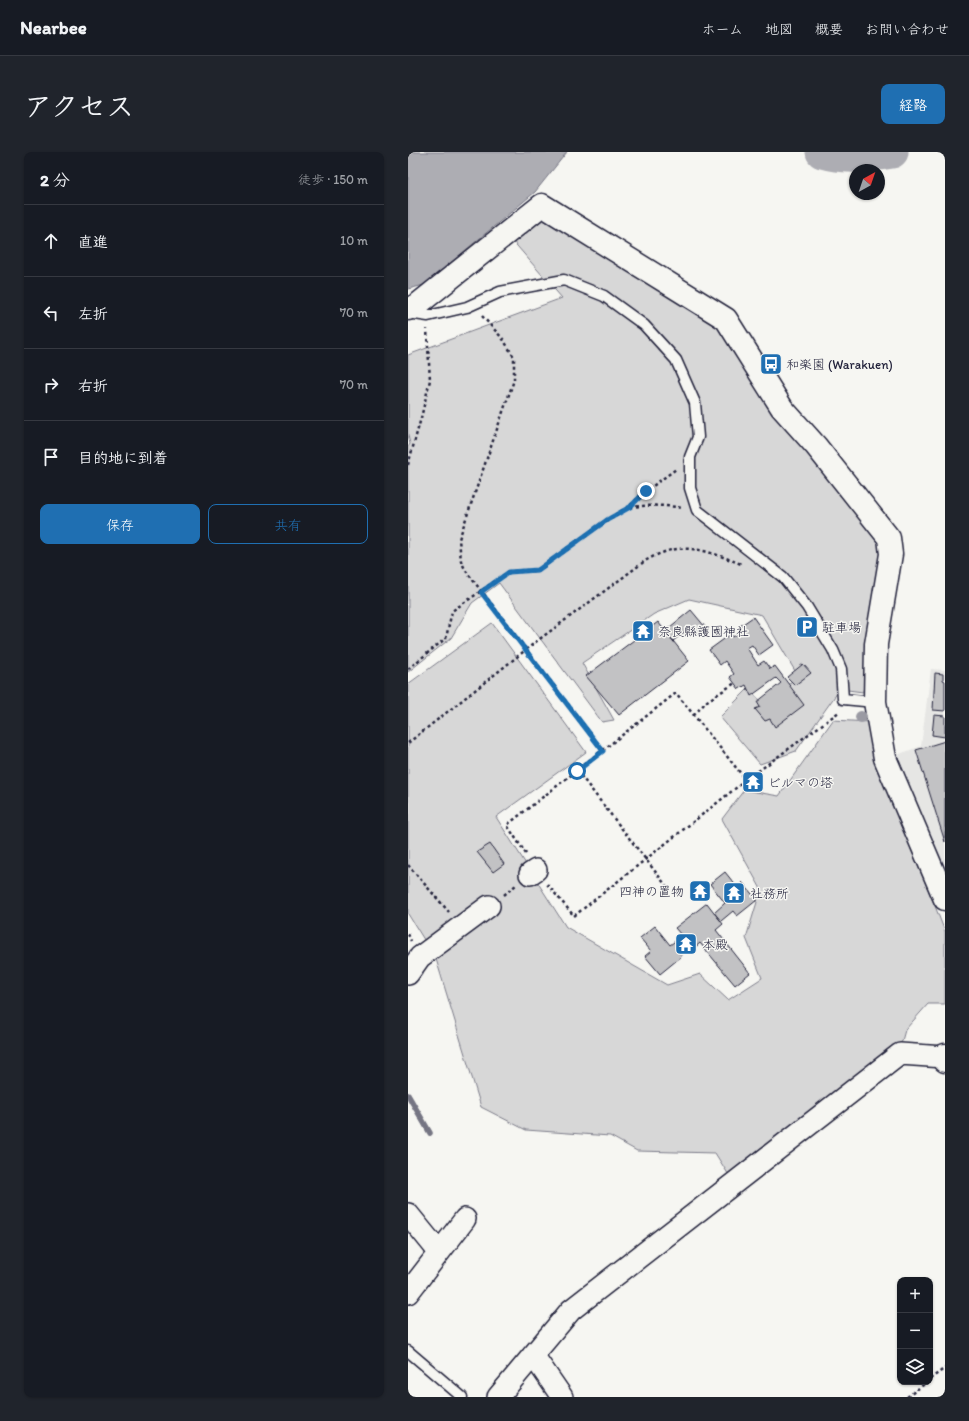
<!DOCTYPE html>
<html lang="ja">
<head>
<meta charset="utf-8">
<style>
	:root { --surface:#171b24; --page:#20242c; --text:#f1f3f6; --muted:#9ea1a6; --line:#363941; --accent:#1f6fb2 }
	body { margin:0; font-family:Itim,"Klee One",sans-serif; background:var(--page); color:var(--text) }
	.controls { position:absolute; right:12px; bottom:12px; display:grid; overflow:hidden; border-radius:8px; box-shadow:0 1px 3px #0004 }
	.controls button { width:36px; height:36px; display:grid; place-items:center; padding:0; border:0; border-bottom:1px solid var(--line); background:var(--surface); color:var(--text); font:20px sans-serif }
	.compass { position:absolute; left:441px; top:12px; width:36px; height:36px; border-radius:50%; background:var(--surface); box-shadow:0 1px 3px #0004; rotate:40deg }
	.stop { position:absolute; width:12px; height:12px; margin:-9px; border:3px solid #1f6fb2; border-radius:50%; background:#fff }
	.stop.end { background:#1f6fb2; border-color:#fff; box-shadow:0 1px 4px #0008 }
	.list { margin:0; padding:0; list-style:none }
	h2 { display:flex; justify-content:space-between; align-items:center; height:52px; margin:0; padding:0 16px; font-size:17px }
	h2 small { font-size:13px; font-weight:400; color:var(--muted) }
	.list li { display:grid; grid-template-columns:26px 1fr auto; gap:12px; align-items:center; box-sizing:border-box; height:72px; padding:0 16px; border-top:1px solid var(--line) }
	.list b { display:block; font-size:15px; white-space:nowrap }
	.list em { font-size:13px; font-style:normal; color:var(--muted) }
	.actions { display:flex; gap:8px; padding:12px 16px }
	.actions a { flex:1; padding:9px 0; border:1px solid var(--accent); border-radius:8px; text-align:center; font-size:14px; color:var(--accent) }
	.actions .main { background:var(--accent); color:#fff }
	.icon { flex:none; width:22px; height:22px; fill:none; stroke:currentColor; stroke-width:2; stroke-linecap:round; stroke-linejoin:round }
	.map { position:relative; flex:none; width:537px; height:1245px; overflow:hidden; border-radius:8px }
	header { display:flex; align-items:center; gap:24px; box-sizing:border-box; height:56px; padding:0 20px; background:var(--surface); border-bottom:1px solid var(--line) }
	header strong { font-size:19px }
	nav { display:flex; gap:22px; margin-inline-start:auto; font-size:14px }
	.intro { display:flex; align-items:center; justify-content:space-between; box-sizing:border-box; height:96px; padding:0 24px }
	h1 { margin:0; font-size:28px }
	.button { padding:10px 18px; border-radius:8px; background:var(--accent); color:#fff; font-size:14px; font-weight:700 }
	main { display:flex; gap:24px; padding:0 24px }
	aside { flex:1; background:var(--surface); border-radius:8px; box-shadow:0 1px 3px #0004 }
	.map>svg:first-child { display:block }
	.built { fill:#e6e6e4 }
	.green { fill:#d7d7d7; stroke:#7c7c89 }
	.water { fill:#adadb3; stroke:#757583 }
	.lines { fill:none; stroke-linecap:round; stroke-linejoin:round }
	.stream { stroke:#757583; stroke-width:5.5 }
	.river { stroke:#adadb3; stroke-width:33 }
	.building { fill:#c2c2c4; stroke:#22223b }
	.lane-casing { stroke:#22223b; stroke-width:13 }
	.street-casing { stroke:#22223b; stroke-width:24 }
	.secondary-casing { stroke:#22223b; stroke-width:25 }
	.path { stroke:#22223b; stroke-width:2.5; stroke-dasharray:3 3; stroke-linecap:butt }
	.lane { stroke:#f6f6f2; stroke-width:10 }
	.street { stroke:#f6f6f2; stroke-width:21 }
	.secondary { stroke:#f6f6f2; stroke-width:22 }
	.tree { fill:#9a9aa3 }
	.route { stroke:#1f6fb2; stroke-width:5 }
	.labels { text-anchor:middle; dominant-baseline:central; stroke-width:3; stroke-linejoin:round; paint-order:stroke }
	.poi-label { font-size:13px; fill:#22223b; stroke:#f6f6f2; text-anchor:start }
</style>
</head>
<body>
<header>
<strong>Nearbee</strong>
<nav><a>ホーム</a><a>地図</a><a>概要</a><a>お問い合わせ</a></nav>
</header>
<div class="intro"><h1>アクセス</h1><a class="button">経路</a></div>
<main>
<aside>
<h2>2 分<small>徒歩 · 150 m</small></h2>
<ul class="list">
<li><svg class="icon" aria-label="ahead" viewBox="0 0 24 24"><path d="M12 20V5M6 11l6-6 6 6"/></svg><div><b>直進</b></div><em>10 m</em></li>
<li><svg class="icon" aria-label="left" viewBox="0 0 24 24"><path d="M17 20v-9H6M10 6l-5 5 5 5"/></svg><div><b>左折</b></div><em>70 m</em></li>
<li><svg class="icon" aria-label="right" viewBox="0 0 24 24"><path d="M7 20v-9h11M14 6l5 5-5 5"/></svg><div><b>右折</b></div><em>70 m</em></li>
<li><svg class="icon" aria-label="arrive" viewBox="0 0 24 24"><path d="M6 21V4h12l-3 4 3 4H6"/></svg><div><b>目的地に到着</b></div></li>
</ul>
<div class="actions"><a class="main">保存</a><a>共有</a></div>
</aside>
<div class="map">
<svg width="537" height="1245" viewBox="0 0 537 1245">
	<rect width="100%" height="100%" fill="#f6f6f2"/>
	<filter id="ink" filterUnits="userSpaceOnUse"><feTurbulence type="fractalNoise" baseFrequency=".025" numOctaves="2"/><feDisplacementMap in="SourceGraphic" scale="8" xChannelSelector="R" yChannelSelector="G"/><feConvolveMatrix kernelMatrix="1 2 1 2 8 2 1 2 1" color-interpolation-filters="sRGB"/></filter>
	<g filter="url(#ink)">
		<path class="built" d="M 523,517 L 537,518 L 537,720 L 489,603 L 513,594 Z"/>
		<path class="green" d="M 138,66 L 310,172 L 476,394 L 455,540 L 432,537 L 388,599 L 352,612 L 312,565 L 340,537 L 356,552 L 390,524 L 354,463 L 281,447 L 246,462 L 174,511 L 206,568 L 194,570 L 91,431 L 64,451 L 43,486 L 0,520 L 0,295 L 2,292 L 0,283 L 0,203 L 154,146 L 103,87 Z
			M 84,471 L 178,600 L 88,665 L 158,775 L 259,833 L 292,822 L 320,848 L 354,826 L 338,786 L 353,737 L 314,667 L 336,638 L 371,644 L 425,568 L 462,570 L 473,625 L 527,754 L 537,780 L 537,852 L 520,852 L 497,878 L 492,896 L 322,1025 L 307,1001 L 229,999 L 202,984 L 118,978 L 73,955 L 28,807 L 0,762 L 0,532 Z"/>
		<path class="water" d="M 0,0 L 159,0 L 127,40 L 16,133 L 0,137 Z"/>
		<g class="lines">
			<path class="stream" d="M 0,943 L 22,981"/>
			<path class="river" d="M 414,0 C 437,7 460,4 484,0"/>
		</g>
		<path class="building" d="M 283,458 L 298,476 L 290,483 L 284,474 L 265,489 L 257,479 Z
			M 345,465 L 365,493 L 351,503 L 344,493 L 339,496 L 350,513 L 356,509 L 362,517 L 367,514 L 396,553 L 367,575 L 362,567 L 357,569 L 347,557 L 352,555 L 349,550 L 373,531 L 368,526 L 343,544 L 338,533 L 331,537 L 322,525 L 326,522 L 317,509 L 312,513 L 301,498 L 323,482 L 325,485 L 335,477 L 332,474 Z
			M 250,470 L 281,509 L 211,563 L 178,524 Z
			M 395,512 L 403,521 L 387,533 L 379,525 Z
			M 527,521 L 535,522 L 535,528 L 537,529 L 537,559 L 525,558 Z
			M 526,563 L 537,564 L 537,585 L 524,583 Z
			M 537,589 L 537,690 L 508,598 Z
			M 82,692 L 96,712 L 85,720 L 69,700 Z
			M 317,720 L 329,735 L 334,730 L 349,748 L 329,764 L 325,759 L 313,769 L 306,761 L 317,751 L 302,732 Z
			M 299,751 L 315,772 L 308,778 L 342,821 L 327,833 L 292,791 L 284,798 L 280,793 L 271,800 L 274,804 L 252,822 L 237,804 L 243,799 L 232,786 L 247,774 L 262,793 L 274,784 L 267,776 Z"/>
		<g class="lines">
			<g class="lane-casing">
				<path id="lane" d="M 0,161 L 20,164 L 59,155 L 92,140 L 156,128 L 196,144 L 236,173 L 268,208 L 287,251 L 290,285 L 282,305 L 282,336 L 289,358 L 375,425 L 399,455 L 425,498 L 433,517 L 435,547 L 467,550
					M 0,1199 L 54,1245"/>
			</g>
			<g class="street-casing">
				<path id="street" d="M 122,722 L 128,718
					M 0,822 L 12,805 L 81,754
					M 0,1062 L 31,1100
					M 0,1141 L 57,1067
					M 125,1203 L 154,1245
					M 90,1245 L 163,1158 L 492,902 L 536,905"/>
			</g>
			<g class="secondary-casing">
				<path id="secondary" d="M 0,157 L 9,153 L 134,53 L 318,167 L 374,256 L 408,294 L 481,386 L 483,402 L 468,492 L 467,550 L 477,606 L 537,747
					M 537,903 L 537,909"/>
			</g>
			<path class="path" d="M 74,164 L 95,187 L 106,205 L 106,228 L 51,387 L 53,409 L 58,419 L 195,599
				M 0,313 L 13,266 L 22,228 L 19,177
				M 222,355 C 240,353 257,353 275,356
				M 0,517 L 38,486 L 44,459 L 101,420 L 130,418 L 199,368 L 221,355 L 238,339 L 268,317
				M 286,563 L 299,549 L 327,531
				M 0,591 L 129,489 L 237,409 C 242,406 248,403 254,401 C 280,390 308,402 333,412
				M 169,619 L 260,736
				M 118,702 L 99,673 L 268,541 L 338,628
				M 0,713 L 41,760
				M 139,732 L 166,764 L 338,628 L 431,560
				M 96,743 L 108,733
				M 0,782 L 3,789
				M 522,1227 L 537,1216
				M 499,1245 L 519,1230"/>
			<use href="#lane" class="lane"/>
			<use href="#street" class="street"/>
			<use href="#secondary" class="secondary"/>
		</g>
		<circle class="tree" cx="453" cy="565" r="6"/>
	</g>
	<g class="lines" filter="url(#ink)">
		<path class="route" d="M 169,619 L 195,599 L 73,440 L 101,420 L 130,418 L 199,368 L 222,355 L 238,339"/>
	</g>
	<defs>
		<g id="bus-square" transform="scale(1.15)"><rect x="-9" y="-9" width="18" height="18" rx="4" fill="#1f6fb2" stroke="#f6f6f2"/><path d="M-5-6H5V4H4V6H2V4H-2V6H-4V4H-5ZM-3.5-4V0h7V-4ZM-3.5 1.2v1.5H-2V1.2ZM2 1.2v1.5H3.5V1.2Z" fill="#fff"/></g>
		<g id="parking-square" transform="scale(1.15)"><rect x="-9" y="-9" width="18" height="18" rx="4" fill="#1f6fb2" stroke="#f6f6f2"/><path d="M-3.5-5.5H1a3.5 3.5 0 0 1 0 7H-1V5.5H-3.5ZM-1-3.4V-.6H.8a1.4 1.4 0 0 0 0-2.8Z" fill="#fff"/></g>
		<g id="temple-square" transform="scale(1.15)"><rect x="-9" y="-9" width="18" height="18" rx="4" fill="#1f6fb2" stroke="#f6f6f2"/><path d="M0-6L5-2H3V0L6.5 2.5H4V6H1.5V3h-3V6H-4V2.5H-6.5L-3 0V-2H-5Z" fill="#fff"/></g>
	</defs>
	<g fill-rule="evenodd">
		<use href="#bus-square" x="363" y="212"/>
		<use href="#parking-square" x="399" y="475"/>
		<use href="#temple-square" x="235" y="479"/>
		<use href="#temple-square" x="345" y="630"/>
		<use href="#temple-square" x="292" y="739"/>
		<use href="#temple-square" x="326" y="741"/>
		<use href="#temple-square" x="278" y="792"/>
	</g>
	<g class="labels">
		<g class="poi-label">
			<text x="378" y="212">和楽園 (Warakuen)</text>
			<text x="414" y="475">駐車場</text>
			<text x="250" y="479">奈良縣護國神社</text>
			<text x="360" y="630">ビルマの塔</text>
			<text x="276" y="739" text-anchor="end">四神の置物</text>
			<text x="342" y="741">社務所</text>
			<text x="294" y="792">本殿</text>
		</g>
	</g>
</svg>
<div class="controls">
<button>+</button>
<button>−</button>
<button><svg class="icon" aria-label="layers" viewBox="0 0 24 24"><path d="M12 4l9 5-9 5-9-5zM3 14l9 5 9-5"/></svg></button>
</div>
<svg class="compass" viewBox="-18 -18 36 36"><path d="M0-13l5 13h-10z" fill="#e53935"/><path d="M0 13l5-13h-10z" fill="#9ea1a6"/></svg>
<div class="stop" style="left:169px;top:619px"></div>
<div class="stop end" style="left:238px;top:339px"></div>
</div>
</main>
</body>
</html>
